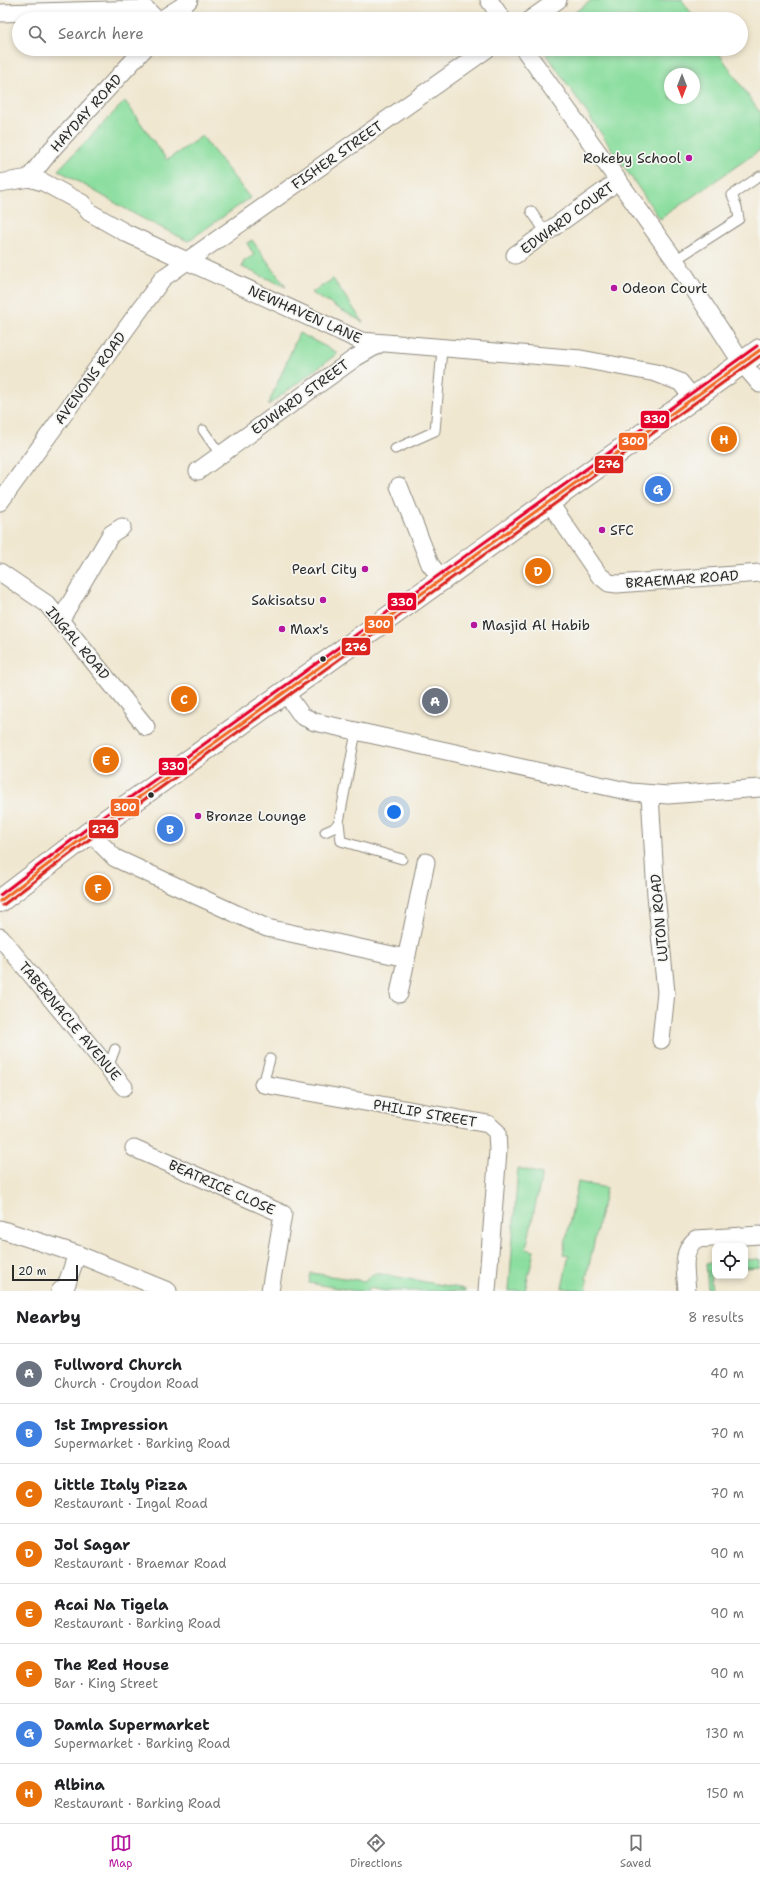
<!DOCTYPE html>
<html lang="en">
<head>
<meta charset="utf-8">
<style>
	:root { --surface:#fff; --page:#f6f6f6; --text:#202124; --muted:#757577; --line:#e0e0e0; --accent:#b5179e }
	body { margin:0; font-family:"Shantell Sans",sans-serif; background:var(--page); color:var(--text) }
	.controls { position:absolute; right:12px; bottom:12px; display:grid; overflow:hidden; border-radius:8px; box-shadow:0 2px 6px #0003 }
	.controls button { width:36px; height:36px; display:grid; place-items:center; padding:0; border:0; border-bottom:1px solid var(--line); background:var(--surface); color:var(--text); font:20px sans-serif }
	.compass { position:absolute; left:664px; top:68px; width:36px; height:36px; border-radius:50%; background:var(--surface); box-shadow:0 2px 6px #0003; rotate:180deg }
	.scale { position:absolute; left:12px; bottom:10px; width:66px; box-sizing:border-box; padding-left:4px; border:2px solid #2b2b2b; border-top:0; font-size:11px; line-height:14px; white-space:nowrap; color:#2b2b2b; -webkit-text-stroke:3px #f6f6f2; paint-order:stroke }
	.you { position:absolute; left:394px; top:812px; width:14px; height:14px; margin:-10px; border:3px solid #fff; border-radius:50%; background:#1a73e8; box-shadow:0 0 0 6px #1a73e833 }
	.badge { display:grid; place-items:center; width:26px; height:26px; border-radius:50%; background:var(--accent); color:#fff; font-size:13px; font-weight:700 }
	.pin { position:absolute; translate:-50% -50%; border:2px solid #fff; box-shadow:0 1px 4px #0006 }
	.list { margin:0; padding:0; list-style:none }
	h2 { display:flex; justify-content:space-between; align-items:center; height:52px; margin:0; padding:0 16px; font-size:17px }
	h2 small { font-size:13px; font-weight:400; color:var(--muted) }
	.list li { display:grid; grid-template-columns:26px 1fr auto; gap:12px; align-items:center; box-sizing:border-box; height:60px; padding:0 16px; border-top:1px solid var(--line) }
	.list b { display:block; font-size:15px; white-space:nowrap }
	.list p { margin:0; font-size:13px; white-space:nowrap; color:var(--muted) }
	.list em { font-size:13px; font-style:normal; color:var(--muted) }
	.icon { flex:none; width:22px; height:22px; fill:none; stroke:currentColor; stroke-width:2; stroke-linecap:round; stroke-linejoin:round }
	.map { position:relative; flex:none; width:760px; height:1291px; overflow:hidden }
	.search { position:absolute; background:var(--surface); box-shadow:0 2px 6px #0003; left:12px; right:12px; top:12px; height:44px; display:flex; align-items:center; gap:10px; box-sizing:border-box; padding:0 14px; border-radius:22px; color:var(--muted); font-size:15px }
	.sheet { height:532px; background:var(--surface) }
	nav { display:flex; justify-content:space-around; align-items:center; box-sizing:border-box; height:56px; border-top:1px solid var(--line); background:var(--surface); font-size:11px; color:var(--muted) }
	nav a { display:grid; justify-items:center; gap:2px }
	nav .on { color:var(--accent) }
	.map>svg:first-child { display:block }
	.green { fill:#8bde9f; stroke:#5b8465; fill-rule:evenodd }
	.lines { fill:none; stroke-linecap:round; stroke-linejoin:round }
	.lane-casing { stroke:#8e897e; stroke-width:11 }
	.street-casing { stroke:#8e897e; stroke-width:19 }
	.primary-casing { stroke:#8e897e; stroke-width:24 }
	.lane { stroke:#fff; stroke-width:9 }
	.street { stroke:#fff; stroke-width:17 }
	.primary { stroke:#fff; stroke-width:22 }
	.bus-1-casing { stroke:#f6f6f2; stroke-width:6 }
	.bus-2-casing { stroke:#f6f6f2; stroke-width:6 }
	.bus-3-casing { stroke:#f6f6f2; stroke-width:6 }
	.bus-1 { stroke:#f26522; stroke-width:3 }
	.bus-2 { stroke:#dc241f; stroke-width:3 }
	.bus-3 { stroke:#e4002b; stroke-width:3 }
	.poi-dot { fill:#b5179e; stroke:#f6f6f2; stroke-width:1.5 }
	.bus-dot { fill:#2b2b2b; stroke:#f6f6f2; stroke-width:1.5 }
	.labels { text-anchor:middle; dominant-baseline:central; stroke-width:3.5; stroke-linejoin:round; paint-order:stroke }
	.street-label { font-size:14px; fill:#2b2b2b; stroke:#f6f6f2 }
	.poi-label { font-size:14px; fill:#2b2b2b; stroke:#f6f6f2; text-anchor:start }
	.line-badge { stroke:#f6f6f2; stroke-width:1.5 }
	.badge-label { font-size:11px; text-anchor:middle; font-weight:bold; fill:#fff }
</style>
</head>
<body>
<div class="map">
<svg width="760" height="1291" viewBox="0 0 760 1291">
	<rect width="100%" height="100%" fill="#f6f6f2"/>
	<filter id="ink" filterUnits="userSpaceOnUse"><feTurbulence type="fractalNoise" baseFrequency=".025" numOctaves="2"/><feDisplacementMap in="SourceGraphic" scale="8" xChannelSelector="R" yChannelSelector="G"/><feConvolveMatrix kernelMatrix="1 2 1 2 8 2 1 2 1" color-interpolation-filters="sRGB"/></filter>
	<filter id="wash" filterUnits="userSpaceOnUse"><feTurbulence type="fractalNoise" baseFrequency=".012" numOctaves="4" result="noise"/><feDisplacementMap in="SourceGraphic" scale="16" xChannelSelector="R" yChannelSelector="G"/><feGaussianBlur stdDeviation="0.9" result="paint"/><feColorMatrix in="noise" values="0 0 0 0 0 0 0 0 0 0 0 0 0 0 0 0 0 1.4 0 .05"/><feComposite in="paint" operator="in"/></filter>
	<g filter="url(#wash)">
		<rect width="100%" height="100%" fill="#f0e7d0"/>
		<path class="green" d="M 592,0 L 682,0 L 695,19 L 565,19 Z
			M 543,49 L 716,49 L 760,113 L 760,150 L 660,219 ZM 670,74 L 694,74 L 694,98 L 670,98 Z
			M 125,101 L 167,160 L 202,136 L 250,198 L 188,241 L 138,216 L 58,170 Z
			M 252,240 L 286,287 L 242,267 L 244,261 L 254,255 L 247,243 Z
			M 333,279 L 363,322 L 311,293 Z
			M 299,333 L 338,353 L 268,405 Z
			M 518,1168 L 542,1174 L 526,1249 L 534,1251 L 525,1291 L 509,1291 Z
			M 578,1182 L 606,1188 L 586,1279 L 588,1280 L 586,1291 L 562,1288 L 569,1255 L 563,1254 Z
			M 760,1259 L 760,1267 L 745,1268 L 745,1260 Z
			M 715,1262 L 715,1271 L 710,1271 L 712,1291 L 708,1291 L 706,1263 Z
			M 311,1273 L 364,1281 L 375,1273 L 465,1289 L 465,1291 L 386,1291 L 369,1288 L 368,1291 L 355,1291 L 309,1283 Z"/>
	</g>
	<g filter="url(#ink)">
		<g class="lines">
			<g class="lane-casing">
				<path id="lane" d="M 531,211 L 546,233
					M 675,260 L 739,219 L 737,207 L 732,195 L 760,176
					M 203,430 L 220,454
					M 395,449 L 435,431 L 442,349
					M 339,822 L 341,841 L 402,859
					M 325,832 L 334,828 L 339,822 L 356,732
					M 108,1068 L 115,1049
					M 263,1084 L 270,1059"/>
			</g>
			<g class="street-casing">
				<path id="street" d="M 489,0 L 502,19
					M 0,13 L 146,9 L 156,19
					M 162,19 L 184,5 L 189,0
					M 531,19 L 558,0
					M 524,49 L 675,260 L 742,363 L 760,384
					M 29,178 L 52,149 L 144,49
					M 0,183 L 29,178 L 43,182 L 82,203 L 89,212 L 126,233 L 361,341 L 581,359 L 656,373 L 680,382 L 693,398
					M 515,255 L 618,181
					M 198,471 L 355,358 L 381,343
					M 399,486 L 430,564 L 442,580
					M 0,502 L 163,278 L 487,49
					M 549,502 L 599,575 L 609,583 L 617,584 L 760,573
					M 0,572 L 47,604 L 146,727
					M 61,619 L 111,534 L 122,527
					M 285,692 L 302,716 L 315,722 L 631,792 L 668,795 L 760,788
					M 650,795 L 656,895 L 666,992 L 661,1040
					M 92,831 L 102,845 L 115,858 L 267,928 L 406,958
					M 0,937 L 124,1087
					M 399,994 L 426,862
					M 263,1084 L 488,1124 L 497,1132 L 498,1151 L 487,1291
					M 134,1148 L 283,1214 L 270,1291
					M 0,1229 L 77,1254 L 168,1291
					M 60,1291 L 66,1286 L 77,1254
					M 687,1291 C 686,1273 680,1252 696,1239 L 760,1235"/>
			</g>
			<g class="primary-casing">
				<path id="primary" d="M 0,901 L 92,831 L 760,350"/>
			</g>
			<use href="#lane" class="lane"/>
			<use href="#street" class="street"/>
			<use href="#primary" class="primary"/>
			<g class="bus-1-casing">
				<path id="bus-1" d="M 0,901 L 92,831 L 760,350"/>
			</g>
			<g class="bus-2-casing">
				<path id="bus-2" d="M 3,905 L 95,835 L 760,356"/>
			</g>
			<g class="bus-3-casing">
				<path id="bus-3" d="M 0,895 L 89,827 L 757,346"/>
			</g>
			<use href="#bus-1" class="bus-1"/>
			<use href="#bus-2" class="bus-2"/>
			<use href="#bus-3" class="bus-3"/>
		</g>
	</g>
	<g class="poi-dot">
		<circle cx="689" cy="158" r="4"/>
		<circle cx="614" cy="288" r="4"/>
		<circle cx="602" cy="530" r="4"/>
		<circle cx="365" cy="569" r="4"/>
		<circle cx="323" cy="600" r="4"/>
		<circle cx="474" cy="625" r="4"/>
		<circle cx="282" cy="629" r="4"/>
		<circle cx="198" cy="816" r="4"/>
	</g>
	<g class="bus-dot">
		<circle cx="323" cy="659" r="3.5"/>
		<circle cx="151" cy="795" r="3.5"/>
	</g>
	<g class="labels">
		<g class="street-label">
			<text transform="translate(86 113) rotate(-48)">HAYDAY ROAD</text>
			<text transform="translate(337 155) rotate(-35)">FISHER STREET</text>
			<text transform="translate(567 218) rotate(-36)">EDWARD COURT</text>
			<text transform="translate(305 314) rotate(24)">NEWHAVEN LANE</text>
			<text transform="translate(90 378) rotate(-54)">AVENONS ROAD</text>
			<text transform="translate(300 397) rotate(-36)">EDWARD STREET</text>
			<text transform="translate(682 579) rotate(-4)">BRAEMAR ROAD</text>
			<text transform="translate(78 643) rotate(50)">INGAL ROAD</text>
			<text transform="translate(659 918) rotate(-95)">LUTON ROAD</text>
			<text transform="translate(70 1021) rotate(50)">TABERNACLE AVENUE</text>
			<text transform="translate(425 1113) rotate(10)">PHILIP STREET</text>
			<text transform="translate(222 1187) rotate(24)">BEATRICE CLOSE</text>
		</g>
		<g class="poi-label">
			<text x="681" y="158" text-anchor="end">Rokeby School</text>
			<text x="622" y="288">Odeon Court</text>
			<text x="610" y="530">SFC</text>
			<text x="357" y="569" text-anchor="end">Pearl City</text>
			<text x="315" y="600" text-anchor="end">Sakisatsu</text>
			<text x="482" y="625">Masjid Al Habib</text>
			<text x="290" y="629">Max's</text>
			<text x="206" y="816">Bronze Lounge</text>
		</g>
	</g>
	<g class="line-badge">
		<rect x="640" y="410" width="30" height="19" rx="4" fill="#e4002b"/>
		<rect x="618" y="432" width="30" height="19" rx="4" fill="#f26522"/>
		<rect x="594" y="455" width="30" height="19" rx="4" fill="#dc241f"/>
		<rect x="387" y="592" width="30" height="19" rx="4" fill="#e4002b"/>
		<rect x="364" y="615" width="30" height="19" rx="4" fill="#f26522"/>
		<rect x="341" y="637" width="30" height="19" rx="4" fill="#dc241f"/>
		<rect x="158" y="757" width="30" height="19" rx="4" fill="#e4002b"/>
		<rect x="110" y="798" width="30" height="19" rx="4" fill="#f26522"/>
		<rect x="88" y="819" width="31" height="20" rx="4" fill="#dc241f"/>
	</g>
	<g class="badge-label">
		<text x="655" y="423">330</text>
		<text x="633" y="445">300</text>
		<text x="609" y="468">276</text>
		<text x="402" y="606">330</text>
		<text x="379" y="628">300</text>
		<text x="356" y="651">276</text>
		<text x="173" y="770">330</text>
		<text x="125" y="811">300</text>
		<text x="103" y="833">276</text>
	</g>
</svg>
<div class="controls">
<button><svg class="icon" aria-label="locate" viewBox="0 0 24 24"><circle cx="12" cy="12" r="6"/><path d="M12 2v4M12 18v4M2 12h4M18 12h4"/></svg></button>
</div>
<svg class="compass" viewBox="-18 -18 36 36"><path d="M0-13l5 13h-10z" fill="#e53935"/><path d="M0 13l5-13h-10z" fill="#757577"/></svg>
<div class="scale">20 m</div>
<div class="you"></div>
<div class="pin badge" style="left:435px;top:701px;background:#6b7280">A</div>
<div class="pin badge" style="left:170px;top:829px;background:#3f7fe0">B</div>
<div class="pin badge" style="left:184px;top:699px;background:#e8710a">C</div>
<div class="pin badge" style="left:538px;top:571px;background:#e8710a">D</div>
<div class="pin badge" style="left:106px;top:760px;background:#e8710a">E</div>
<div class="pin badge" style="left:98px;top:888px;background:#e8710a">F</div>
<div class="pin badge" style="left:658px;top:489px;background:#3f7fe0">G</div>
<div class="pin badge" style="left:724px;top:439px;background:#e8710a">H</div>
<div class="search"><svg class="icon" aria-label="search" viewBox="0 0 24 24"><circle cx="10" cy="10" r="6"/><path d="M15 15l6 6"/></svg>Search here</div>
</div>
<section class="sheet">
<h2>Nearby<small>8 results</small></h2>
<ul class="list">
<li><span class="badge" style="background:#6b7280">A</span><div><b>Fullword Church</b><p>Church · Croydon Road</p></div><em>40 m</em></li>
<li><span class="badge" style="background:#3f7fe0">B</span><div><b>1st Impression</b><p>Supermarket · Barking Road</p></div><em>70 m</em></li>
<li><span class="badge" style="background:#e8710a">C</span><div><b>Little Italy Pizza</b><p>Restaurant · Ingal Road</p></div><em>70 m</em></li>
<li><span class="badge" style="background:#e8710a">D</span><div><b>Jol Sagar</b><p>Restaurant · Braemar Road</p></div><em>90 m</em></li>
<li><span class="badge" style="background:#e8710a">E</span><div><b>Acai Na Tigela</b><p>Restaurant · Barking Road</p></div><em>90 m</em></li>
<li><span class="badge" style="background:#e8710a">F</span><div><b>The Red House</b><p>Bar · King Street</p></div><em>90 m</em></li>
<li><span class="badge" style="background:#3f7fe0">G</span><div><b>Damla Supermarket</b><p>Supermarket · Barking Road</p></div><em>130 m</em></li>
<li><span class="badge" style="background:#e8710a">H</span><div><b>Albina</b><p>Restaurant · Barking Road</p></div><em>150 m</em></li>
</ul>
</section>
<nav>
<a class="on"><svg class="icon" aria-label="map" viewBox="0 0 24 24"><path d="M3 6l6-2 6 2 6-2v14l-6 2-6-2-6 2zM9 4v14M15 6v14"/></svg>Map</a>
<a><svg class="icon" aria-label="directions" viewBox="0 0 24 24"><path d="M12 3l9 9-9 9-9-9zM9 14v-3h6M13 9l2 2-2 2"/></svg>Directions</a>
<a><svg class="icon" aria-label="saved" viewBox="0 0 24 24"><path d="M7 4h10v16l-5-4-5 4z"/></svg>Saved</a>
</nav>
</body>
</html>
